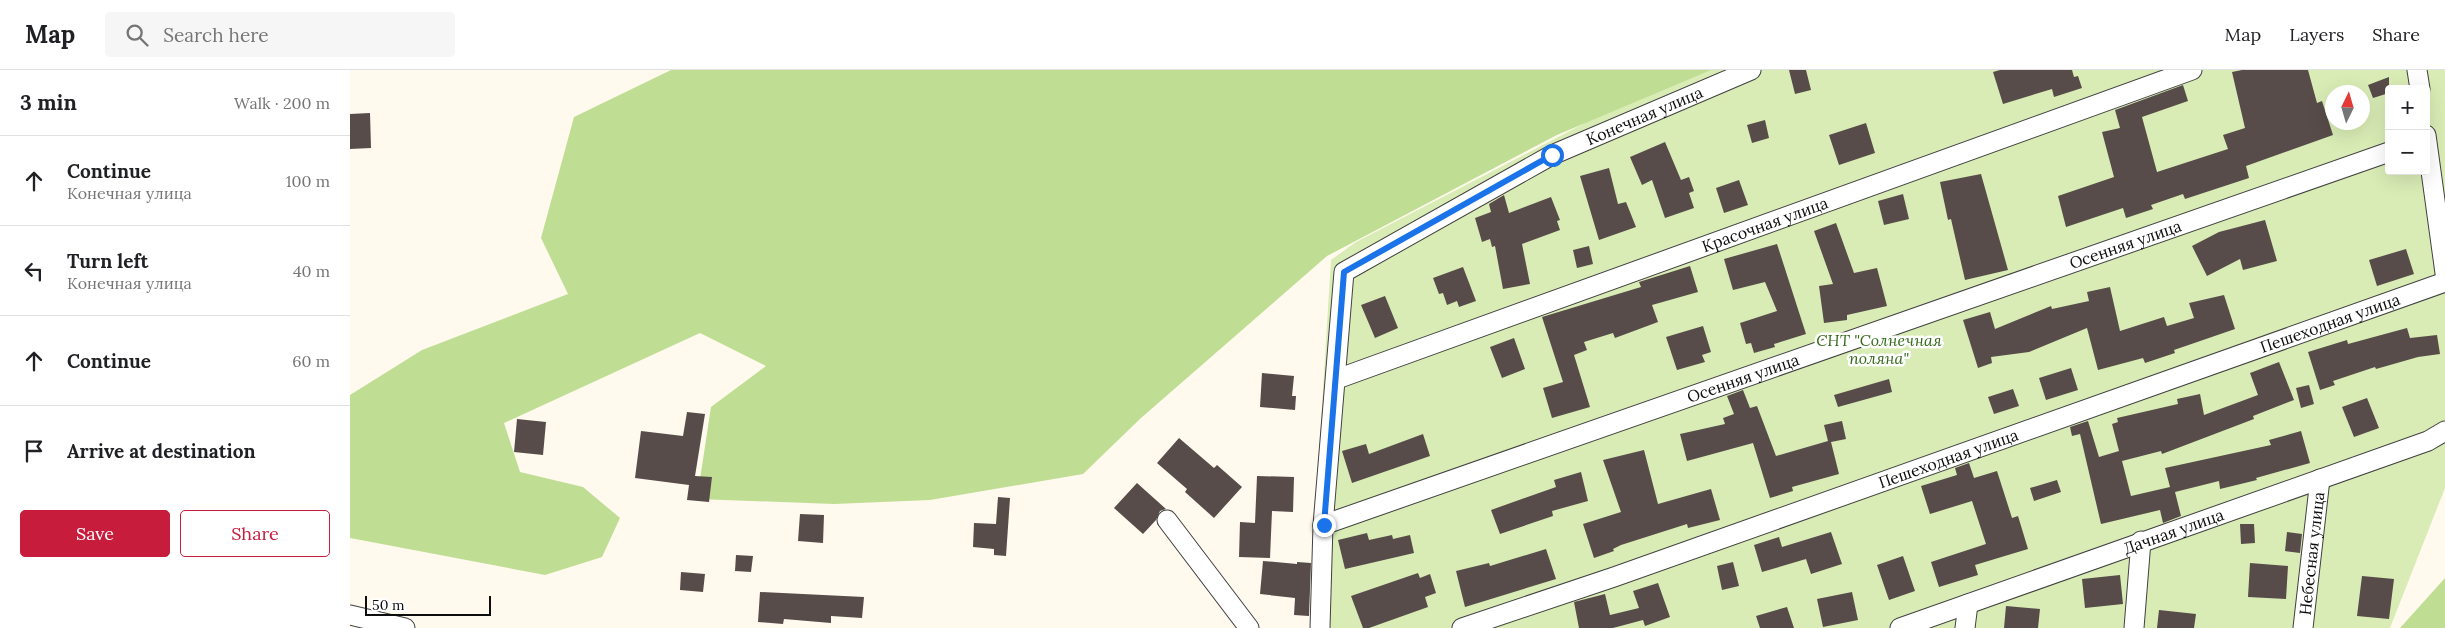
<!DOCTYPE html>
<html lang="en">
<head>
<meta charset="utf-8">
<style>
	:root { --surface:#fff; --page:#f6f6f6; --text:#202124; --muted:#757577; --line:#e0e0e0; --accent:#c71c3c }
	body { margin:0; font-family:Lora,serif; background:var(--page); color:var(--text) }
	.controls { position:absolute; right:15px; top:15px; display:grid; overflow:hidden; border-radius:5px; box-shadow:0 5px 20px #0002 }
	.controls button { width:45px; height:45px; display:grid; place-items:center; padding:0; border:0; border-bottom:1px solid var(--line); background:var(--surface); color:var(--text); font:25px sans-serif }
	.compass { position:absolute; left:1975px; top:15px; width:45px; height:45px; border-radius:50%; background:var(--surface); box-shadow:0 5px 20px #0002; rotate:5deg }
	.scale { position:absolute; left:15px; bottom:12px; width:126px; box-sizing:border-box; padding-left:5px; border:2px solid #0d0d0d; border-top:0; font-size:14px; line-height:18px; white-space:nowrap; color:#0d0d0d; -webkit-text-stroke:4px #fff; paint-order:stroke }
	.stop { position:absolute; width:15px; height:15px; margin:-11px; border:4px solid #1a73e8; border-radius:50%; background:#fff }
	.stop.end { background:#1a73e8; border-color:#fff; box-shadow:0 1px 5px #0008 }
	.list { margin:0; padding:0; list-style:none }
	h2 { display:flex; justify-content:space-between; align-items:center; height:65px; margin:0; padding:0 20px; font-size:21px }
	h2 small { font-size:16px; font-weight:400; color:var(--muted) }
	.list li { display:grid; grid-template-columns:32px 1fr auto; gap:15px; align-items:center; box-sizing:border-box; height:90px; padding:0 20px; border-top:1px solid var(--line) }
	.list b { display:block; font-size:19px; white-space:nowrap }
	.list p { margin:0; font-size:16px; white-space:nowrap; color:var(--muted) }
	.list em { font-size:16px; font-style:normal; color:var(--muted) }
	.actions { display:flex; gap:10px; padding:15px 20px }
	.actions a { flex:1; padding:11px 0; border:1px solid var(--accent); border-radius:5px; text-align:center; font-size:18px; color:var(--accent) }
	.actions .main { background:var(--accent); color:#fff }
	.icon { flex:none; width:28px; height:28px; fill:none; stroke:currentColor; stroke-width:2; stroke-linecap:round; stroke-linejoin:round }
	.map { position:relative; flex:none; width:2095px; height:558px; overflow:hidden }
	header { display:flex; align-items:center; gap:30px; box-sizing:border-box; height:70px; padding:0 25px; background:var(--surface); border-bottom:1px solid var(--line) }
	header strong { font-size:24px }
	nav { display:flex; gap:28px; margin-inline-start:auto; font-size:18px }
	.search { width:350px; height:45px; background:var(--page); display:flex; align-items:center; gap:12px; box-sizing:border-box; padding:0 18px; border-radius:5px; color:var(--muted); font-size:19px }
	main { display:flex }
	aside { flex:1; background:var(--surface) }
	.map>svg:first-child { display:block }
	.green { fill:#d9ecb5; fill-rule:evenodd }
	.forest { fill:#bfde93 }
	.building { fill:#574c49 }
	.lines { fill:none; stroke-linecap:round; stroke-linejoin:round }
	.street-casing { stroke:#404040; stroke-width:21 }
	.street { stroke:#fff; stroke-width:19 }
	.route { stroke:#1a73e8; stroke-width:6 }
	.labels { text-anchor:middle; dominant-baseline:central; stroke-width:5; stroke-linejoin:round; paint-order:stroke }
	.street-label { font-size:16px; fill:#0d0d0d; stroke:#fff }
	.park-label { font-size:16px; font-style:italic; fill:#356a19; stroke:#fff }
</style>
</head>
<body>
<header>
<strong>Map</strong>
<div class="search"><svg class="icon" aria-label="search" viewBox="0 0 24 24"><circle cx="10" cy="10" r="6"/><path d="M15 15l6 6"/></svg>Search here</div>
<nav><a>Map</a><a>Layers</a><a>Share</a></nav>
</header>
<main>
<aside>
<h2>3 min<small>Walk · 200 m</small></h2>
<ul class="list">
<li><svg class="icon" aria-label="ahead" viewBox="0 0 24 24"><path d="M12 20V5M6 11l6-6 6 6"/></svg><div><b>Continue</b><p>Конечная улица</p></div><em>100 m</em></li>
<li><svg class="icon" aria-label="left" viewBox="0 0 24 24"><path d="M17 20v-9H6M10 6l-5 5 5 5"/></svg><div><b>Turn left</b><p>Конечная улица</p></div><em>40 m</em></li>
<li><svg class="icon" aria-label="ahead" viewBox="0 0 24 24"><path d="M12 20V5M6 11l6-6 6 6"/></svg><div><b>Continue</b></div><em>60 m</em></li>
<li><svg class="icon" aria-label="arrive" viewBox="0 0 24 24"><path d="M6 21V4h12l-3 4 3 4H6"/></svg><div><b>Arrive at destination</b></div></li>
</ul>
<div class="actions"><a class="main">Save</a><a>Share</a></div>
</aside>
<div class="map">
<svg width="2095" height="558" viewBox="0 0 2095 558">
	<rect width="100%" height="100%" fill="#fff9ee"/>
	<path class="green" d="M 1358,0 L 2095,0 L 2095,418 L 2040,558 L 964,558 L 966,433 L 981,190 L 1006,172 L 1262,39 ZM 2039,19 L 2076,19 L 2076,101 L 2039,101 ZM 1982,22 L 2012,22 L 2012,52 L 1982,52 Z"/>
	<path class="forest" d="M 321,0 L 1361,0 L 1207,65 L 977,186 L 791,348 L 733,404 L 580,430 L 484,434 L 347,429 L 361,337 L 416,296 L 350,263 L 154,353 L 170,402 L 233,417 L 270,448 L 252,487 L 195,505 L 0,468 L 0,325 L 72,280 L 218,224 L 191,168 L 224,47 Z
		M 2095,508 L 2095,558 L 2050,558 Z"/>
	<path class="building" d="M 1439,0 L 1456,0 L 1461,20 L 1445,24 Z
		M 1650,0 L 1722,0 L 1724,7 L 1728,6 L 1732,18 L 1704,27 L 1702,19 L 1653,34 L 1643,2 Z
		M 1892,0 L 1958,0 L 1967,33 L 1972,31 L 1983,65 L 1896,96 L 1899,108 L 1835,129 L 1833,124 L 1801,135 L 1803,139 L 1776,148 L 1773,138 L 1716,157 L 1708,126 L 1764,107 L 1752,62 L 1770,58 L 1765,40 L 1833,15 L 1838,31 L 1792,47 L 1807,102 L 1878,79 L 1873,65 L 1895,58 L 1882,2 Z
		M 2039,7 L 2039,23 L 2023,28 L 2018,15 Z
		M 20,43 L 21,78 L 0,79 L 0,44 Z
		M 1415,50 L 1419,68 L 1402,73 L 1397,55 Z
		M 1516,53 L 1525,83 L 1489,95 L 1479,65 Z
		M 1315,72 L 1331,110 L 1339,107 L 1344,121 L 1339,123 L 1344,138 L 1315,148 L 1302,110 L 1292,115 L 1280,87 Z
		M 1259,98 L 1268,134 L 1276,132 L 1286,157 L 1249,170 L 1230,106 Z
		M 1631,104 L 1658,200 L 1615,210 L 1601,149 L 1598,150 L 1590,112 Z
		M 1389,110 L 1398,135 L 1374,143 L 1366,118 Z
		M 1553,124 L 1559,149 L 1534,155 L 1528,131 Z
		M 1154,125 L 1159,143 L 1201,127 L 1210,150 L 1207,151 L 1210,160 L 1172,174 L 1180,214 L 1153,219 L 1145,176 L 1142,177 L 1140,169 L 1132,172 L 1125,148 L 1141,142 L 1139,134 Z
		M 1915,150 L 1927,191 L 1893,200 L 1890,189 L 1857,206 L 1842,176 L 1869,162 Z
		M 1486,153 L 1504,203 L 1527,198 L 1537,236 L 1497,245 L 1497,250 L 1474,253 L 1469,216 L 1483,214 L 1464,161 Z
		M 1427,174 L 1456,264 L 1424,274 L 1425,277 L 1404,283 L 1401,273 L 1396,274 L 1390,253 L 1427,241 L 1415,212 L 1383,220 L 1374,189 Z
		M 1239,176 L 1243,194 L 1227,198 L 1223,180 Z
		M 2056,179 L 2064,204 L 2027,216 L 2019,190 Z
		M 1340,196 L 1348,222 L 1302,235 L 1308,252 L 1265,268 L 1263,263 L 1234,272 L 1237,280 L 1224,285 L 1240,337 L 1202,348 L 1193,318 L 1213,312 L 1192,247 L 1291,217 L 1289,212 Z
		M 1113,197 L 1126,231 L 1109,237 L 1107,231 L 1097,235 L 1093,223 L 1089,224 L 1083,208 Z
		M 1760,217 L 1770,261 L 1814,247 L 1817,256 L 1844,248 L 1839,233 L 1874,225 L 1885,259 L 1824,280 L 1825,283 L 1795,293 L 1793,288 L 1748,300 L 1737,258 L 1679,282 L 1641,287 L 1642,293 L 1628,298 L 1613,250 L 1640,242 L 1645,259 L 1701,236 L 1702,239 L 1739,231 L 1737,222 Z
		M 1035,226 L 1048,258 L 1025,268 L 1011,235 Z
		M 1353,256 L 1361,282 L 1352,285 L 1355,292 L 1327,300 L 1316,267 Z
		M 2057,258 L 2060,268 L 2087,265 L 2090,284 L 2068,287 L 2026,299 L 2025,297 L 1983,311 L 1985,315 L 1970,320 L 1958,282 L 1997,270 L 1998,274 Z
		M 1164,268 L 1175,299 L 1152,308 L 1140,277 Z
		M 1929,292 L 1944,330 L 1903,346 L 1904,349 L 1812,384 L 1811,381 L 1772,391 L 1781,426 L 1820,417 L 1815,398 L 1921,375 L 1919,370 L 1951,361 L 1960,393 L 1906,408 L 1907,410 L 1870,419 L 1869,411 L 1825,422 L 1831,446 L 1813,453 L 1810,440 L 1751,454 L 1730,364 L 1722,366 L 1720,357 L 1738,351 L 1749,387 L 1769,381 L 1762,354 L 1768,352 L 1767,348 L 1828,334 L 1827,329 L 1850,324 L 1854,345 L 1908,325 L 1900,303 Z
		M 1721,298 L 1728,320 L 1696,330 L 1689,308 Z
		M 912,303 L 944,306 L 942,326 L 946,326 L 945,340 L 910,337 Z
		M 1539,309 L 1542,322 L 1488,337 L 1484,325 Z
		M 1959,315 L 1964,334 L 1951,338 L 1946,318 Z
		M 1663,319 L 1669,336 L 1644,344 L 1638,327 Z
		M 1393,320 L 1400,338 L 1407,336 L 1426,386 L 1478,371 L 1474,355 L 1492,351 L 1496,369 L 1481,372 L 1489,404 L 1442,417 L 1443,421 L 1420,428 L 1403,373 L 1337,391 L 1330,364 L 1375,354 L 1373,348 L 1384,344 L 1377,326 Z
		M 2017,328 L 2029,358 L 2004,367 L 1992,337 Z
		M 337,342 L 355,344 L 345,406 L 362,407 L 359,432 L 337,430 L 339,415 L 285,408 L 291,361 L 333,366 Z
		M 167,349 L 196,352 L 193,385 L 164,382 Z
		M 1073,364 L 1080,386 L 1002,413 L 992,381 L 1016,374 L 1019,384 Z
		M 829,368 L 864,398 L 867,395 L 892,417 L 864,448 L 835,422 L 837,419 L 807,393 Z
		M 1294,380 L 1308,434 L 1361,419 L 1370,450 L 1338,458 L 1337,454 L 1271,475 L 1263,479 L 1264,481 L 1244,488 L 1233,454 L 1271,442 L 1253,390 Z
		M 1619,393 L 1624,408 L 1647,401 L 1662,448 L 1668,446 L 1678,479 L 1625,495 L 1628,505 L 1589,517 L 1581,492 L 1636,474 L 1622,431 L 1580,444 L 1571,416 L 1607,405 L 1605,398 Z
		M 1231,402 L 1238,431 L 1202,441 L 1203,446 L 1150,464 L 1141,440 L 1206,417 L 1204,410 Z
		M 907,406 L 944,407 L 943,442 L 922,441 L 920,488 L 889,487 L 890,452 L 905,453 Z
		M 1707,410 L 1711,422 L 1684,431 L 1680,418 Z
		M 787,413 L 816,439 L 810,441 L 806,450 L 793,464 L 764,438 Z
		M 648,427 L 660,428 L 656,486 L 644,485 L 644,479 L 623,477 L 624,453 L 646,454 Z
		M 450,444 L 474,445 L 473,473 L 448,471 Z
		M 1890,454 L 1904,454 L 1905,473 L 1891,474 Z
		M 1481,462 L 1492,494 L 1461,504 L 1456,489 L 1412,502 L 1404,475 L 1429,467 L 1432,477 Z
		M 1937,462 L 1952,464 L 1950,483 L 1935,481 Z
		M 1017,463 L 1019,470 L 1042,465 L 1043,469 L 1060,465 L 1064,483 L 995,499 L 988,470 Z
		M 1196,479 L 1206,509 L 1115,537 L 1106,501 L 1139,493 L 1140,496 Z
		M 386,485 L 403,486 L 401,502 L 385,501 Z
		M 1553,486 L 1565,521 L 1539,530 L 1527,495 Z
		M 913,491 L 947,494 L 947,492 L 961,493 L 959,546 L 944,545 L 945,528 L 910,524 Z
		M 1383,492 L 1389,516 L 1372,520 L 1367,496 Z
		M 1900,493 L 1938,496 L 1936,529 L 1898,527 Z
		M 331,502 L 355,504 L 353,522 L 330,520 Z
		M 1068,503 L 1070,508 L 1080,504 L 1086,523 L 1075,527 L 1078,537 L 1019,558 L 1013,558 L 1001,526 Z
		M 1770,505 L 1773,534 L 1735,538 L 1732,509 Z
		M 2012,506 L 2044,509 L 2039,549 L 2007,546 Z
		M 1308,513 L 1320,547 L 1295,556 L 1293,550 L 1263,558 L 1229,558 L 1224,532 L 1255,524 L 1260,545 L 1289,538 L 1283,521 Z
		M 410,522 L 514,527 L 512,548 L 481,546 L 481,553 L 434,549 L 433,554 L 408,552 Z
		M 1502,522 L 1508,550 L 1473,557 L 1467,529 Z
		M 1656,536 L 1690,539 L 1688,558 L 1654,558 Z
		M 1437,537 L 1444,558 L 1410,558 L 1406,546 Z
		M 1809,540 L 1846,544 L 1844,558 L 1807,558 Z"/>
	<g class="lines">
		<g class="street-casing">
			<g id="street">
				<path d="M 2067,0 L 2070,19"/>
				<path d="M 2076,65 L 2095,203"/>
				<path id="s1" d="M 987,309 L 1842,0"/>
				<path d="M 817,450 L 899,558"/>
				<path id="s2" d="M 973,455 L 2039,82"/>
				<path d="M 0,545 L 55,558"/>
				<path id="s3" d="M 970,558 L 973,455 L 994,202 L 1202,85 L 1401,0"/>
				<path id="s4" d="M 1112,558 L 1264,507 L 2095,212"/>
				<path id="s5" d="M 1550,558 L 2078,371 L 2095,361"/>
				<path d="M 1615,558 L 1618,534"/>
				<path d="M 1784,558 L 1791,471"/>
				<path id="s6" d="M 1953,558 L 1970,409"/>
			</g>
		</g>
		<use href="#street" class="street"/>
	</g>
	<g class="lines">
		<path class="route" d="M 974,455 L 994,202 L 1202,85"/>
	</g>
	<g class="labels">
		<g class="street-label">
			<text stroke="none"><textPath href="#s3" startOffset="696">Конечная улица</textPath></text>
			<text stroke="none"><textPath href="#s1" startOffset="455">Красочная улица</textPath></text>
			<text stroke="none"><textPath href="#s2" startOffset="850">Осенняя улица</textPath></text>
			<text stroke="none"><textPath href="#s4" startOffset="920">Пешеходная улица</textPath></text>
			<text stroke="none"><textPath href="#s2" startOffset="445">Осенняя улица</textPath></text>
			<text stroke="none"><textPath href="#s4" startOffset="515">Пешеходная улица</textPath></text>
			<text stroke="none"><textPath href="#s5" startOffset="290">Дачная улица</textPath></text>
			<text stroke="none"><textPath href="#s6" startOffset="75">Небесная улица</textPath></text>
		</g>
		<g class="park-label">
			<text x="1529" y="270">СНТ "Солнечная<tspan x="1529" dy="18">поляна"</tspan></text>
		</g>
	</g>
</svg>
<div class="controls">
<button>+</button>
<button>−</button>
</div>
<svg class="compass" viewBox="-18 -18 36 36"><path d="M0-13l5 13h-10z" fill="#e53935"/><path d="M0 13l5-13h-10z" fill="#757577"/></svg>
<div class="scale">50 m</div>
<div class="stop" style="left:1202px;top:85px"></div>
<div class="stop end" style="left:974px;top:455px"></div>
</div>
</main>
</body>
</html>
